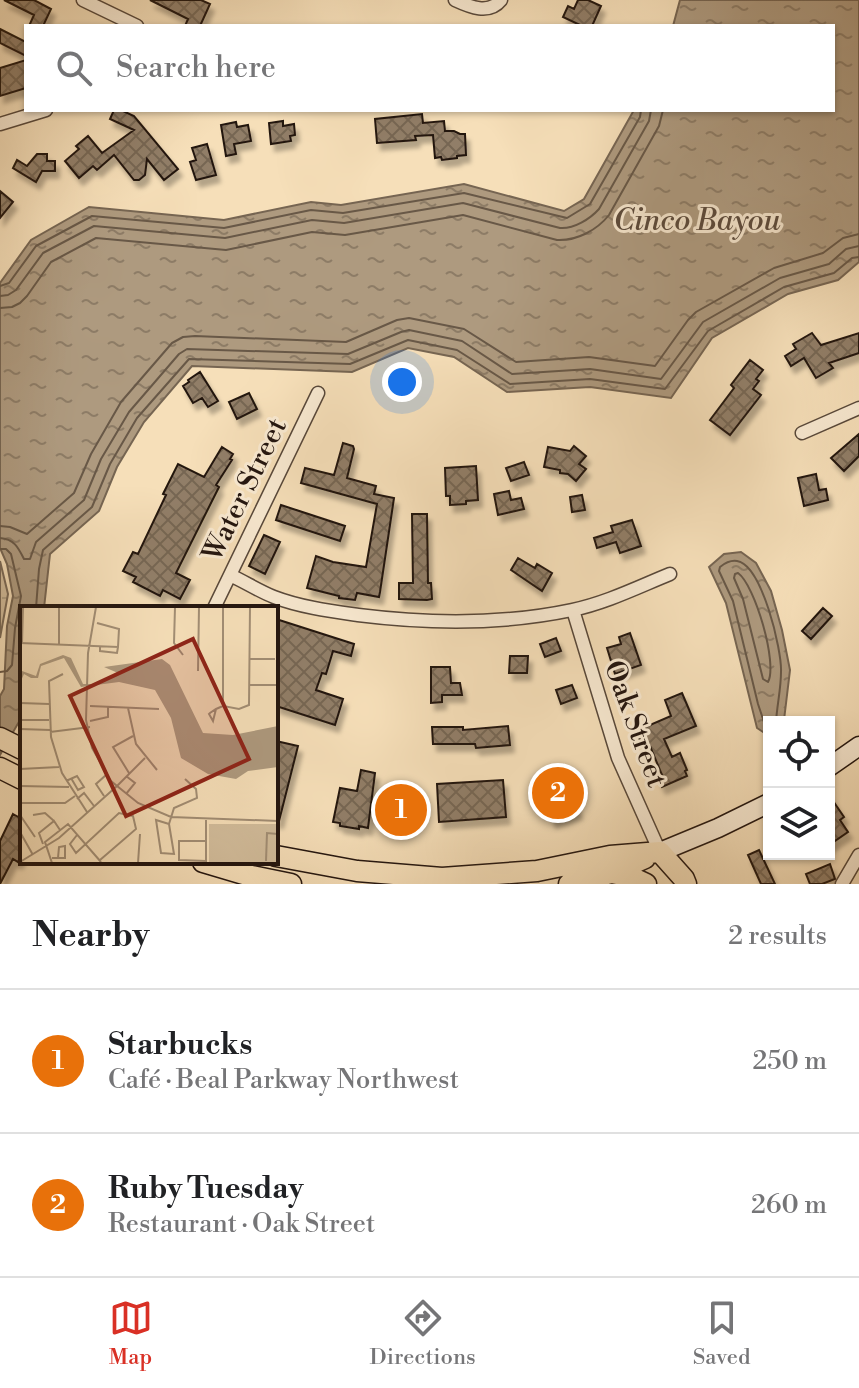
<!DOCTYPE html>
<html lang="en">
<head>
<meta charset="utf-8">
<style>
	:root { --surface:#fff; --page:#f2f2f2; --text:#202124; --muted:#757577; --line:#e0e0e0; --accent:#d93025 }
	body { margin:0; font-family:"Libre Bodoni",serif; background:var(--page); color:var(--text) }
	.controls { position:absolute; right:24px; bottom:24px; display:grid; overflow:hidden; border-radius:0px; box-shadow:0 2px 6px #0004 }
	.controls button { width:72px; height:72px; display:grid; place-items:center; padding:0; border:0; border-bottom:2px solid var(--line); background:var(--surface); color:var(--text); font:40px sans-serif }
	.you { position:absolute; left:402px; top:382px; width:28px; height:28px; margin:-20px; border:6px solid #fff; border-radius:50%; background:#1a73e8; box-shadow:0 0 0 12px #1a73e833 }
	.badge { display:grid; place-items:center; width:52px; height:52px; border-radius:50%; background:var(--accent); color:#fff; font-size:26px; font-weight:700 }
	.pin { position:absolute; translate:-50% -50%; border:4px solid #fff; box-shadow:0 2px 8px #0006 }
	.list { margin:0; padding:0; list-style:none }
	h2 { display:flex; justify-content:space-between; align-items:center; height:104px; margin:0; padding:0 32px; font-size:34px }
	h2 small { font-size:26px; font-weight:400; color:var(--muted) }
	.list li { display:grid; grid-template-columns:52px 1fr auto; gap:24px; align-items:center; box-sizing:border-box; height:144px; padding:0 32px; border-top:2px solid var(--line) }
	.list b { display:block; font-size:30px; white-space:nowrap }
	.list p { margin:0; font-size:26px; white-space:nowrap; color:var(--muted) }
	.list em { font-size:26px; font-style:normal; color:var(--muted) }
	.icon { flex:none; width:44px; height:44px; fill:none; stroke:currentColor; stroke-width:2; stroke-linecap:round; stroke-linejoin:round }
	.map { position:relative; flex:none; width:859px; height:884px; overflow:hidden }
	.search { position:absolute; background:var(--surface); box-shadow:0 2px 6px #0004; left:24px; right:24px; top:24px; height:88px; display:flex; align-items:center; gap:20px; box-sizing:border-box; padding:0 28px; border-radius:0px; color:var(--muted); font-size:30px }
	.sheet { height:392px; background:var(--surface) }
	nav { display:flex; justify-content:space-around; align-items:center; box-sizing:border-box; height:112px; border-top:2px solid var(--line); background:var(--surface); font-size:22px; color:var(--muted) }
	nav a { display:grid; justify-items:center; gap:4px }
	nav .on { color:var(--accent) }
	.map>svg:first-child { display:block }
	.wetland { fill:url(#wetland-marsh); stroke:#7a6956; stroke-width:2 }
	.water { fill:url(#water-ripples); stroke:#766552; stroke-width:2 }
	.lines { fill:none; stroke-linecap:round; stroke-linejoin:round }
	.shore { stroke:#685847; stroke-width:2 }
	.building { fill:url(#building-cross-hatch); stroke:#23150f; stroke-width:2; filter:url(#shadow) }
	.street-casing { stroke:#58483a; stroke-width:15 }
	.secondary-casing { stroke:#23150f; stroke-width:21 }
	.primary-casing { stroke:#23150f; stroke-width:23 }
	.street { stroke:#f9ead2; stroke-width:12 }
	.secondary { stroke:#f9ead2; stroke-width:18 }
	.primary { stroke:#f6dfb9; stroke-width:20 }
	.labels { text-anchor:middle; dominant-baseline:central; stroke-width:6; stroke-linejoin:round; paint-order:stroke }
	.street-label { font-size:28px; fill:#23150f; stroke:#f9ead2 }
	.water-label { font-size:30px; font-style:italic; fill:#5b4a3c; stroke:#f9ead2 }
	.inset-road { fill:none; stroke:#a28e75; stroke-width:2 }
	.view { fill:#8f2418; fill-opacity:0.15; stroke:#8f2418; stroke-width:4 }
	.inset-edge { fill:none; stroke:#23150f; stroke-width:4 }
</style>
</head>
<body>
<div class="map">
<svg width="859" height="884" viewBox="0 0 859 884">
	<defs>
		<pattern id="wetland-marsh" width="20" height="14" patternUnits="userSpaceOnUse" patternTransform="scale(2)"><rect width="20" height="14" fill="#d2bd9c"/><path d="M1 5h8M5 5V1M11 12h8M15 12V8" fill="none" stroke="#b4a285"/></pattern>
		<pattern id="water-ripples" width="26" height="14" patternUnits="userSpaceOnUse" patternTransform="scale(2)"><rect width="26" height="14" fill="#ae9a7f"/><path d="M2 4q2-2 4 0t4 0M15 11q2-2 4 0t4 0" fill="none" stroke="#8d7c66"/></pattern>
		<pattern id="building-cross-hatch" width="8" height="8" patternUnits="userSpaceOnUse" patternTransform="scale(2)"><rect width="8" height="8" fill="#917e67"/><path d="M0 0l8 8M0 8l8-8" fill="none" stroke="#766653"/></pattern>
		<filter id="shadow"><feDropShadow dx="4" dy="7" stdDeviation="2" flood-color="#0004"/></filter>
	</defs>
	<rect width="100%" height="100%" fill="#f6dfb9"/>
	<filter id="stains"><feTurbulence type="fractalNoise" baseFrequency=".0025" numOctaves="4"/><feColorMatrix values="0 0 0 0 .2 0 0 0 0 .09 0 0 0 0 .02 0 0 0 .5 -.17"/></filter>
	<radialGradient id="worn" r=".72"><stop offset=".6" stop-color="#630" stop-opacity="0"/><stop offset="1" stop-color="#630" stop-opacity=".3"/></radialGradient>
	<path class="wetland" d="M 0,561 L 8,594 L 0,638 Z"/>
	<path class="water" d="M 680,0 L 859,0 L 859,262 L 838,280 L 788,294 L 712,338 L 671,398 L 590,387 L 507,392 L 454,357 L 408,348 L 352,372 L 192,366 L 144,422 L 117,467 L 99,511 L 50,554 L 44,608 L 22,608 L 22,711 L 20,720 L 0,755 L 0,696 L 4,689 L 7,626 L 13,596 L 7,564 L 0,548 L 0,283 L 31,240 L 89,207 L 224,220 L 311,202 L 341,205 L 464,184 L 564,211 L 584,199 L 634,110 L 833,110 L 833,26 L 673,26 Z
		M 741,552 L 756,563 L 771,591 L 782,630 L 790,670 L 784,720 L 783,722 L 769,722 L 769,736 L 757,728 L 726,603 L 709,567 L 724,554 Z"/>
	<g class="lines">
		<path class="shore" d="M 0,286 L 9,283 L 36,246 L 92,216 L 224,228 L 311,210 L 343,213 L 464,193 L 567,218 L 590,204 L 640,117 L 641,110
			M 0,296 L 8,295 L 16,290 L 43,253 L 94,226 L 225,238 L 312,220 L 344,223 L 463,203 L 560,228 C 574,229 590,219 599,209 L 649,121 L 651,110
			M 0,308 L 12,307 L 20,303 L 27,296 L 51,262 L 96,238 L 226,250 L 312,232 L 345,235 L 463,215 L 557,240 C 577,241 597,230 609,215 L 659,126 L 663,110
			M 0,526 L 10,527 L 27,534 L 74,493 L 91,454 L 121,402 L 172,343 L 183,337 L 195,336 L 346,342 L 397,320 L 409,318 L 464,329 L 516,362 L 589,357 L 655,366 L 688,320 L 696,312 L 774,268 L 823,253 L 843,238 L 859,234
			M 0,538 C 14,539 18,547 24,559 L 30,559 L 36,542 L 84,500 L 101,459 L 129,412 L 179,354 L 187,349 L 348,354 L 401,332 L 409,330 L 462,341 L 512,374 L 590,369 L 661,379 L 703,322 L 780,278 L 829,264 L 846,249 L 859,246
			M 0,549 L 6,549 L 11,554 L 21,596 L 15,628 L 12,665 L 7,671 L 0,672
			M 738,573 C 755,585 778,664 768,682 L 763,679 L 743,599 L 734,578 L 735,574 Z
			M 36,608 L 39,569 L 43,550 L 92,507 L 110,464 L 137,418 L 189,359 L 350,364 L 408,340 L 457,350 L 510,384 L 590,379 L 665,389 L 708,331 L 784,287 L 834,273 L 852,258 L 859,257
			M 769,726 L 764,722 L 758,704 L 733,601 L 719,571 L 720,567 C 725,563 731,560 737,561 C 762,565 782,650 781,672 C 781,689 777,705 776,722"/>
	</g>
	<path class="building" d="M 4,0 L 34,0 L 51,9 L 43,26 L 29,26 L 34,15 Z
		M 150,0 L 201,0 L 210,4 L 200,26 L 185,26 L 188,19 Z
		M 578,0 L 588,0 L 601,6 L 592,26 L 582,26 L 563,17 L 568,6 L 574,9 Z
		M 0,29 L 26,42 L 26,56 L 0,43 Z
		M 26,60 L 26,88 L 0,96 L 0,68 Z
		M 114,110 L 121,110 L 134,116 L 178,169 L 164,180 L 147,159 L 145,175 L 139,180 L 134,180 L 114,155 L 97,170 L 93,166 L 79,178 L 65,161 L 79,149 L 76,146 L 88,136 L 102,153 L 134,130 L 110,119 Z
		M 422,114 L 423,123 L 444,121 L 445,131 L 454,131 L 460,134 L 465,134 L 466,155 L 457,156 L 457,158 L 442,160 L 441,157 L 435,158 L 433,135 L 415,136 L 416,140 L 377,143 L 375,119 Z
		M 283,121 L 283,126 L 294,124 L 295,135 L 290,136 L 291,141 L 271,144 L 269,123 Z
		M 236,122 L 237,127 L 248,125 L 251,141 L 234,144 L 236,154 L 226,156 L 221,125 Z
		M 207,144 L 216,175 L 196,180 L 190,162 L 196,160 L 192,148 Z
		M 37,154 L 47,154 L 47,161 L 55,161 L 55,171 L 42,171 L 36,182 L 13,168 L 17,160 L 27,166 Z
		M 0,191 L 13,202 L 0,218 Z
		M 812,333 L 821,345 L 859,333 L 859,353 L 829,363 L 833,368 L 816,378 L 804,358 L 791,366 L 785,356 L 796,349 L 793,344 Z
		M 750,360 L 763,370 L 756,379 L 759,381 L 753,389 L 761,395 L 730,435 L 710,420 L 734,388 L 731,385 Z
		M 200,372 L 218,401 L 208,407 L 202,398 L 193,403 L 183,386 L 189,382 L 188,380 Z
		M 249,393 L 257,409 L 237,419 L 229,402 Z
		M 859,434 L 859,456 L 844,471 L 831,458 Z
		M 343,443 L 353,446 L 354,449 L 347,478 L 376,486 L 374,494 L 394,498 L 380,592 L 379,597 L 357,593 L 355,600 L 339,598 L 339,596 L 307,588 L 316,556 L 333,562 L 366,567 L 377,504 L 301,483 L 305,468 L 334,475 Z
		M 574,446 L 586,456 L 579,464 L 586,469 L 576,481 L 568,474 L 560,473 L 560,470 L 544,467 L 548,447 L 570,451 Z
		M 222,447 L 233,454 L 230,459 L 232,460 L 216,485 L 219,487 L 176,573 L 190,580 L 180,599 L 163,590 L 160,596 L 133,582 L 136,577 L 123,571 L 133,552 L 138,554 L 166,495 L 163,494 L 178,464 L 204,477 Z
		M 524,462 L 529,475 L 511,481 L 506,468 Z
		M 476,466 L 478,500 L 466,501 L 466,504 L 450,505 L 450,496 L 446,496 L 445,468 Z
		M 816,474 L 819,490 L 826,489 L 828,500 L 804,506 L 798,478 Z
		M 509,491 L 511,500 L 521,498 L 524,509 L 498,515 L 494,494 Z
		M 582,495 L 585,510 L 572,512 L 570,497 Z
		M 281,505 L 345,526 L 340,541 L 276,520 Z
		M 412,514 L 427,514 L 428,583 L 431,583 L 432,599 L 427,600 L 399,599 L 399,583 L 413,583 Z
		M 632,520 L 641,546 L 620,553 L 616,542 L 597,548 L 594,538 L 613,532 L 611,526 Z
		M 264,535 L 280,542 L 265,574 L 249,566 Z
		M 518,558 L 535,568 L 537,564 L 552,573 L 542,591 L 511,570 Z
		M 823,608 L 832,616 L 811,639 L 802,631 Z
		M 276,619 L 354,644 L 351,656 L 333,651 L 326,674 L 322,673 L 316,690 L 343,699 L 335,725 L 276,706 Z
		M 630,633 L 641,665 L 615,674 L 607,648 L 621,644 L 619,637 Z
		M 556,638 L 561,651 L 545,657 L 540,644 Z
		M 510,656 L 528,656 L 527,673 L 509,673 Z
		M 431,667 L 450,667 L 451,683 L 460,683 L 462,695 L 442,695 L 442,702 L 431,703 Z
		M 572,685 L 577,698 L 561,704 L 556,690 Z
		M 682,693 L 696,726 L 664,739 L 672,757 L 680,753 L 687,770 L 685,771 L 687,776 L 662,787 L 657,777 L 662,775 L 650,746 L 644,749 L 636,731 L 671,716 L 665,700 Z
		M 508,726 L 510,745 L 476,748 L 475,744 L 433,744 L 432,727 L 463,727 L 463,730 Z
		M 276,741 L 298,746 L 279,821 L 276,821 Z
		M 563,765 L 578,812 L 552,821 L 537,774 Z
		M 361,770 L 375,773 L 368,828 L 359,826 L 359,829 L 340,826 L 340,823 L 333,822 L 340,788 L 357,791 Z
		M 503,780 L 506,817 L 439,822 L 437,784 Z
		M 395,793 L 407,794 L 406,805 L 409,805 L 407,829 L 395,828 L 395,825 L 390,825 L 391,814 L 393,815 Z
		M 829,795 L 844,817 L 840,820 L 848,832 L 829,845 Z
		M 13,814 L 22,819 L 22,855 L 18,862 L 13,859 L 0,884 L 0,841 Z
		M 759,850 L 775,884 L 761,884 L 748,855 Z
		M 830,864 L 835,879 L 822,884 L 810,884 L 806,874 Z"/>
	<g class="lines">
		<g class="street-casing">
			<path id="street" d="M 83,0 L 137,26
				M 455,0 C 470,7 489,15 501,0
				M 0,124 L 46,110
				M 802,433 L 859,408
				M 230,575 C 245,582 259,591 274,597 C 300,607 330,611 358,615 C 430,624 501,625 572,610 C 606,603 638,587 670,574
				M 214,608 L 318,393
				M 573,610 L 618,758 L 660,852
				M 842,884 L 859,855"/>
		</g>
		<g class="secondary-casing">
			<path id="secondary" d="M 829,767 L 859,746
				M 660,852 L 718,828 L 769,803"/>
		</g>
		<g class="primary-casing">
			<path id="primary" d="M 0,738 L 22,749
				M 0,768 L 22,779
				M 660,852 L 684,879 L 686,884
				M 276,856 L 357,871 L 442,878 L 537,871 L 610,856 L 660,852
				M 203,862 L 247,875 L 291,884
				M 611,873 L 629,876 L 646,884
				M 569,884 L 611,873 L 645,858"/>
		</g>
		<use href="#street" class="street"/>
		<use href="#secondary" class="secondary"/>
		<use href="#primary" class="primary"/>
	</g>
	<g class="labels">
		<g class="street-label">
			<text transform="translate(245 490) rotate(-64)">Water Street</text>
			<text transform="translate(635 724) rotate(70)">Oak Street</text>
		</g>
		<g class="water-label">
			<text x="697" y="221">Cinco Bayou</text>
		</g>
	</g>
	<g transform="translate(20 606)">
		<rect width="258" height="258" fill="#f6dfb9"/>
		<path d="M 189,218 L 258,218 L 258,257 L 189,257 Z" fill="#d2bd9c"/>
		<path d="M 43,49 L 51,52 L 63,78 L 77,78 L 98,67 L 84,61 L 142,53 L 150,59 L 183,127 L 213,129 L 258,120 L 258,161 L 228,165 L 216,173 L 188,168 L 161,152 L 151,112 L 135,84 L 99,76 L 61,81 L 44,52 L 21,60 L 18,72 L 11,72 L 4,68 L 0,77 L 2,65 L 16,70 L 20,58 Z" fill="#ae9a7f"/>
		<path class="inset-road" d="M 76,1 L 68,47 L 66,114 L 72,142 L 91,175 L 118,197 L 151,211 L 258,215M 155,1 L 154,37 L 163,49M 203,1 L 203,100 L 219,103 L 229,99 L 230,1M 228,1 L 258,1M 0,37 L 98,41 L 99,23 L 77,17M 2,37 L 3,1M 39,38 L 39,1M 80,40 L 80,45 L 97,47 L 98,41M 229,53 L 255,53M 178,65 L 179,1M 43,68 L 29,75 L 31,131 L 42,167 L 67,206M 229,79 L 258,79M 0,97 L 29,98M 70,100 L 139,103M 108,102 L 116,138 L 137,164M 196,103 L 193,115 L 189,108 L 190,107 L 196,103 L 203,100M 0,114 L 29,114M 70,115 L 88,111 L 88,101M 0,123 L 30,124M 30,126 L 70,121M 0,163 L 39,161M 109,167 L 93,141 L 113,130M 46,175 L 57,170 L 64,181 L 58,184 L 51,172M 0,180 L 49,181M 97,180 L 125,152M 106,188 L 115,177 L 106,170M 84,190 L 76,178 L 86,169M 57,193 L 64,187 L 74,200M 0,197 L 45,197 L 55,190M 0,209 L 15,231M 13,209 L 25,207 L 34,215M 186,214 L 186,255 L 159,254 L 159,235 L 186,235M 149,218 L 136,214 L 141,247 L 154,248 L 149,218 L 154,202 L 177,192 L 176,183 L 165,173M 0,226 L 13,249M 57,229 L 50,238 L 56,247 L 99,207 L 113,210 L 116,223 L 80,254M 23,238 L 19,227 L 34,215 L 40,224M 32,252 L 45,252 L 45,240 L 39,241 L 38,252M 246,255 L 247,227 L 258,228M 0,256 L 39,232 L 97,180M 32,257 L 25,236 L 48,218 L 81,256M 118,257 L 120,228"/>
		<path class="view" d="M 173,33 L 229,153 L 106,210 L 50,90 Z"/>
		<rect width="258" height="258" class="inset-edge"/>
	</g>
	<rect width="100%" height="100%" filter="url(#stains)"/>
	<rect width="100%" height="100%" fill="url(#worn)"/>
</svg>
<div class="controls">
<button><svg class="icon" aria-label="locate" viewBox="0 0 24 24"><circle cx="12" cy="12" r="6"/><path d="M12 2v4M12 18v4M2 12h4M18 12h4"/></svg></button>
<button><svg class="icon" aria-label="layers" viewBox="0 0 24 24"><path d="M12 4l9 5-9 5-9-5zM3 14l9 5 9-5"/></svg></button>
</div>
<div class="you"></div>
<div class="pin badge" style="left:401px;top:810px;background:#e8710a">1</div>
<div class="pin badge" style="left:558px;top:793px;background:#e8710a">2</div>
<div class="search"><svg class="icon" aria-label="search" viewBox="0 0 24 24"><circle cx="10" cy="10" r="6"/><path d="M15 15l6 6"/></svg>Search here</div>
</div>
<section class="sheet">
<h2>Nearby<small>2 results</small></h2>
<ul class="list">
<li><span class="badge" style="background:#e8710a">1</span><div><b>Starbucks</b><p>Café · Beal Parkway Northwest</p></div><em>250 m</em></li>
<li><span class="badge" style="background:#e8710a">2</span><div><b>Ruby Tuesday</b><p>Restaurant · Oak Street</p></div><em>260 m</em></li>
</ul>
</section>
<nav>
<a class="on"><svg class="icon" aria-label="map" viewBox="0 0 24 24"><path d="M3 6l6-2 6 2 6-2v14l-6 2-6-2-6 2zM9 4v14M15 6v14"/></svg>Map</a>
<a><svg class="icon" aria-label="directions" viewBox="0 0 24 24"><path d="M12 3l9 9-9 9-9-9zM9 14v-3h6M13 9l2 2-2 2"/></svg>Directions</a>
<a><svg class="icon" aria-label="saved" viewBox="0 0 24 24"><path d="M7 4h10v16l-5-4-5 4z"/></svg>Saved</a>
</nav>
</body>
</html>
